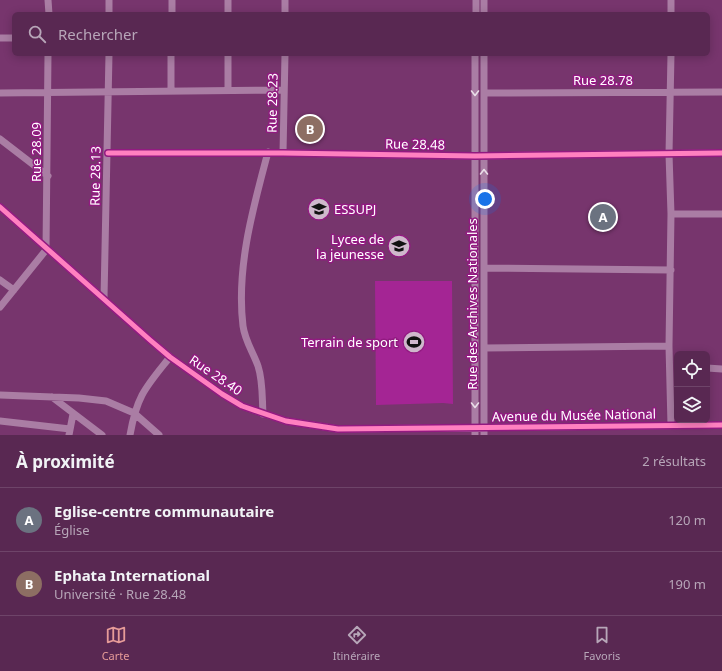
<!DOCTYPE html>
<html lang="fr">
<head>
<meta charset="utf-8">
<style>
	:root { --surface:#592852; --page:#62345c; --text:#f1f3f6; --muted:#b7a6b8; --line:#6e4469; --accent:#e69b98 }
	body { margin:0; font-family:"Noto Sans",sans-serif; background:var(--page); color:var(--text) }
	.controls { position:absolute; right:12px; bottom:12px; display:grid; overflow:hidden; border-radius:6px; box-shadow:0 2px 10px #0003 }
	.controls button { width:36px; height:36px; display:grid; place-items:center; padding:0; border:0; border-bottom:1px solid var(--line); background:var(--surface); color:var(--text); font:20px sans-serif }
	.you { position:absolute; left:485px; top:199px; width:14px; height:14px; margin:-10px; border:3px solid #fff; border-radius:50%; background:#1a73e8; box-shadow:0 0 0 6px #1a73e833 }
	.badge { display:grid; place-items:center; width:26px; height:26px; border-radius:50%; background:var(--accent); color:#fff; font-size:13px; font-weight:700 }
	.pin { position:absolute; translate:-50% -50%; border:2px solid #fff; box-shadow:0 1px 4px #0006 }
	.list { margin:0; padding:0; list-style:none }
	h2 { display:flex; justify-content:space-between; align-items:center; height:52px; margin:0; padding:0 16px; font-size:17px }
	h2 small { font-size:13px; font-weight:400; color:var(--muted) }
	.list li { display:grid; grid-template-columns:26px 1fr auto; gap:12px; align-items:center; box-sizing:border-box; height:64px; padding:0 16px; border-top:1px solid var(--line) }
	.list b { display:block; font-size:15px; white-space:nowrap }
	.list p { margin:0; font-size:13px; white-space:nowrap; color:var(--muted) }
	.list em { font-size:13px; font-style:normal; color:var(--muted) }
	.icon { flex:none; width:22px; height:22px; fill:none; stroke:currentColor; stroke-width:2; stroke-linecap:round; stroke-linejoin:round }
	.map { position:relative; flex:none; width:722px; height:435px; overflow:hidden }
	.search { position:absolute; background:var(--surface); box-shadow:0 2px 10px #0003; left:12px; right:12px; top:12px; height:44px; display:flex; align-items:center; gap:10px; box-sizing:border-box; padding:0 14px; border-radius:6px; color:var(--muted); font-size:15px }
	.sheet { height:180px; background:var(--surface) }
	nav { display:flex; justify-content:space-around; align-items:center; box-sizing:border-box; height:56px; border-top:1px solid var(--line); background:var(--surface); font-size:11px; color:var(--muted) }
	nav a { display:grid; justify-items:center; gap:2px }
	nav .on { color:var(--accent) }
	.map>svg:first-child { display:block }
	.pitch { fill:#a42594 }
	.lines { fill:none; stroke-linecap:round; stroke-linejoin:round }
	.minor { stroke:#aa7da4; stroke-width:7 }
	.cycleway-casing { stroke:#921a81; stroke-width:8 }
	.cycleway { stroke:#ff80c0; stroke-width:5 }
	.oneway { stroke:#eadee8 }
	.labels { text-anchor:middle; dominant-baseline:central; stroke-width:3; stroke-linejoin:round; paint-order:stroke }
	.street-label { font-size:13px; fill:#fff; stroke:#921a81 }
	.poi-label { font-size:13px; fill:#fff; stroke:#921a81; text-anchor:end }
</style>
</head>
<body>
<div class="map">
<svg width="722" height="435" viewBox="0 0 722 435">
	<rect width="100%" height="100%" fill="#77356d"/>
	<path class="pitch" d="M 375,281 L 452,281 L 453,404 L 443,403 L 376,405 Z"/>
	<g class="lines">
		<path class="minor" d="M 48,0 L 49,14
			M 109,14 L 109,0
			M 172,14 L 172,0
			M 228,14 L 228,0
			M 285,14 L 285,0
			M 476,14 L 476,0
			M 484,14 L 484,0
			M 671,14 L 671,0
			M 0,38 L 14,38
			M 228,90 L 228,54
			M 171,91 L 171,54
			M 0,93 L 283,90
			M 484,93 L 722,92
			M 0,139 L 48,176
			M 108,153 L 283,153 L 475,156 L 722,153
			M 283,153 L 285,54
			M 0,207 L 150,340 L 170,357 L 222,394 L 242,406 L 286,421 L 338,429 L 722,425
			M 671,214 L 722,214
			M 484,268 L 671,270
			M 0,280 L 14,290
			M 104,298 L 109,54
			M 0,307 L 46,250 L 48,54
			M 484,348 L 669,346
			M 707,368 L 722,369
			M 0,395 L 79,398 L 106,401 L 134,413 L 159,435
			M 52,397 L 102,435
			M 263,414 C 262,398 263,381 258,366 C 253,352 245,341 243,326 C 236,268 253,208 268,152
			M 0,421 L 70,429
			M 671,425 L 669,346 L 671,214 L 669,154 L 671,54
			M 69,435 L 73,414
			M 130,435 C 137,395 146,387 170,357
			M 475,435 L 475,54
			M 484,435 L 484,54"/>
		<g class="cycleway-casing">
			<path id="cycleway" d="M 108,153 L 283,153 L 475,156 L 722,153
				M 0,207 L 150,340 L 170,357 L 222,394 L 242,406 L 286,421 L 338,429 L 722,425"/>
		</g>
		<use href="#cycleway" class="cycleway"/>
	</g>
	<defs><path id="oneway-chevron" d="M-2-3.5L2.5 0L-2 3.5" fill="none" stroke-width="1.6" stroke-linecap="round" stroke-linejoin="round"/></defs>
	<g class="oneway">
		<use href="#oneway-chevron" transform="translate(475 93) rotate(90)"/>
		<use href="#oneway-chevron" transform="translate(484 172) rotate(-90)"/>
		<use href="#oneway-chevron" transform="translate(475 405) rotate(90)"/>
	</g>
	<defs>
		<g id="university-disc" transform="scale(1.15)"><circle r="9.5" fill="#cfb8cc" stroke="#921a81"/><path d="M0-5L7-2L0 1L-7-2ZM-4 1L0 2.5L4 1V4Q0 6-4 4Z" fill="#111"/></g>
		<g id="stadium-disc" transform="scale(1.15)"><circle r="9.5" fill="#cfb8cc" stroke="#921a81"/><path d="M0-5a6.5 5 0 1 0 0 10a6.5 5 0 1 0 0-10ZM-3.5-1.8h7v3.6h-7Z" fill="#111"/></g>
	</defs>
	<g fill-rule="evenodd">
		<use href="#university-disc" x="319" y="209"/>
		<use href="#university-disc" x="399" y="246"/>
		<use href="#stadium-disc" x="414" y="342"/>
	</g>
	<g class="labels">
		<g class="street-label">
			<text x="603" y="80">Rue 28.78</text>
			<text transform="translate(272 103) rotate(-89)">Rue 28.23</text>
			<text transform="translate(415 144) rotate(1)">Rue 28.48</text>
			<text transform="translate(36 152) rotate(-90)">Rue 28.09</text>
			<text transform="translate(95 176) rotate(-89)">Rue 28.13</text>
			<text transform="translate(472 304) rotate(-90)">Rue des Archives Nationales</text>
			<text transform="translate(216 375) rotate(34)">Rue 28.40</text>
			<text transform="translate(574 415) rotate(-1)">Avenue du Musée National</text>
		</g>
		<g class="poi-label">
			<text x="334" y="209" text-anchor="start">ESSUPJ</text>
			<text x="384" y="239">Lycee de<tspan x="384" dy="15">la jeunesse</tspan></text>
			<text x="398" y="342">Terrain de sport</text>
		</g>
	</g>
</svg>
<div class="controls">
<button><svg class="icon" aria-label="locate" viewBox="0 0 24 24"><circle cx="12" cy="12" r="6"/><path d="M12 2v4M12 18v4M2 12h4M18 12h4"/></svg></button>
<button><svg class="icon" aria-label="layers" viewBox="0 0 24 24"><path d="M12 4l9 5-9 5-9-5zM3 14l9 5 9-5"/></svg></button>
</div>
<div class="you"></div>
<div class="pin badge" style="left:603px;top:217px;background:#6b7280">A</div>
<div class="pin badge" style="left:310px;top:129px;background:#8d6e63">B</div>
<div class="search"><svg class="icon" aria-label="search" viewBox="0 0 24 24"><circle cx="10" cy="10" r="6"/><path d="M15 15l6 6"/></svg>Rechercher</div>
</div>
<section class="sheet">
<h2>À proximité<small>2 résultats</small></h2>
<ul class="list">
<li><span class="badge" style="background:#6b7280">A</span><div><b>Eglise-centre communautaire</b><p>Église</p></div><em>120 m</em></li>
<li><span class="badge" style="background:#8d6e63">B</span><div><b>Ephata International</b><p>Université · Rue 28.48</p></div><em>190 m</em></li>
</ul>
</section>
<nav>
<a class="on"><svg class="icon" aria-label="map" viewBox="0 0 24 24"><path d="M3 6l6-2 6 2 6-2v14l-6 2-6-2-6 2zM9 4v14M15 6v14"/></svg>Carte</a>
<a><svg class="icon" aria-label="directions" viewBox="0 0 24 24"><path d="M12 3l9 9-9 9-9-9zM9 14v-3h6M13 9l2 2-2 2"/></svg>Itinéraire</a>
<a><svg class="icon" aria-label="saved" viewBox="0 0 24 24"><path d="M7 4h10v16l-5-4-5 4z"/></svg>Favoris</a>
</nav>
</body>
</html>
